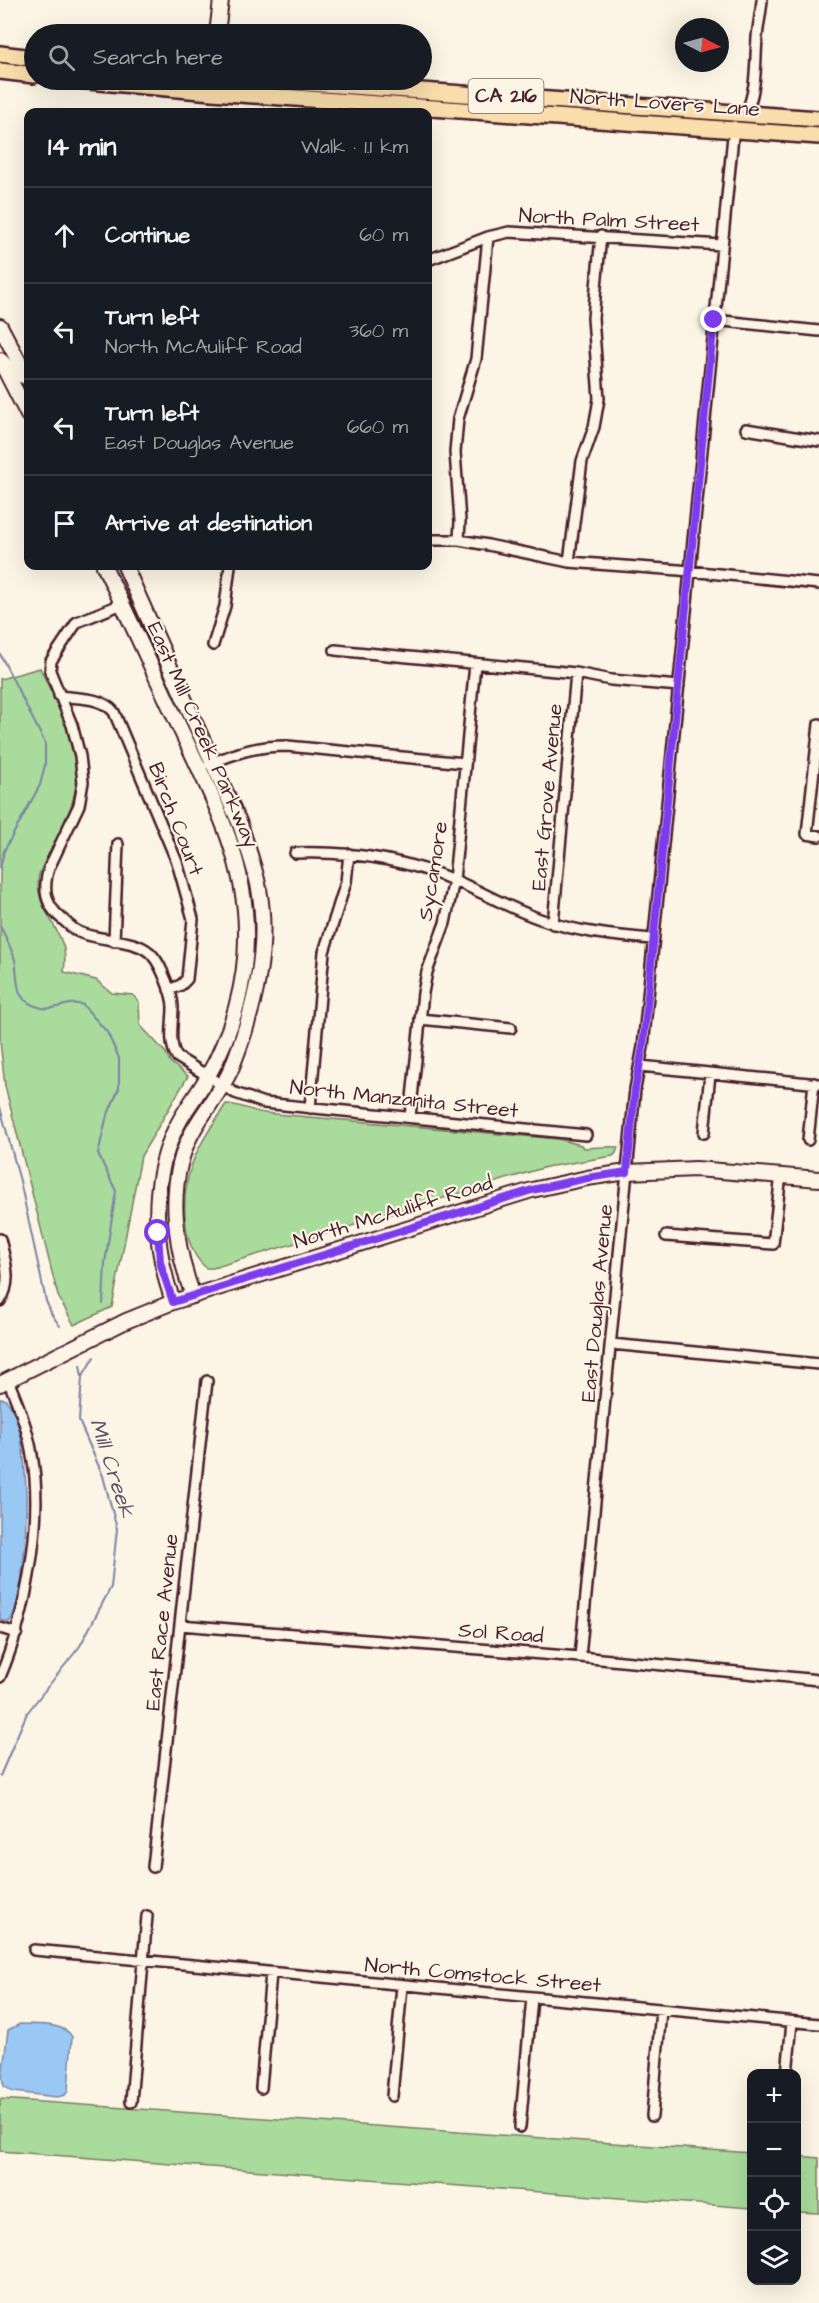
<!DOCTYPE html>
<html lang="en">
<head>
<meta charset="utf-8">
<style>
	:root { --surface:#171b24; --page:#242831; --text:#f1f3f6; --muted:#9ea1a6; --line:#363941 }
	body { margin:0; font-family:"Architects Daughter",sans-serif; background:var(--page); color:var(--text) }
	.controls { position:absolute; right:18px; bottom:18px; display:grid; overflow:hidden; border-radius:12px; box-shadow:0 6px 24px #0002 }
	.controls button { width:54px; height:54px; display:grid; place-items:center; padding:0; border:0; border-bottom:2px solid var(--line); background:var(--surface); color:var(--text); font:30px sans-serif }
	.compass { position:absolute; left:675px; top:18px; width:54px; height:54px; border-radius:50%; background:var(--surface); box-shadow:0 6px 24px #0002; rotate:96deg }
	.stop { position:absolute; width:18px; height:18px; margin:-14px; border:4px solid #7c3aed; border-radius:50%; background:#fff }
	.stop.end { background:#7c3aed; border-color:#fff; box-shadow:0 2px 6px #0008 }
	.list { margin:0; padding:0; list-style:none }
	h2 { display:flex; justify-content:space-between; align-items:center; height:78px; margin:0; padding:0 24px; font-size:26px }
	h2 small { font-size:20px; font-weight:400; color:var(--muted) }
	.list li { display:grid; grid-template-columns:39px 1fr auto; gap:18px; align-items:center; box-sizing:border-box; height:96px; padding:0 24px; border-top:2px solid var(--line) }
	.list b { display:block; font-size:22px; white-space:nowrap }
	.list p { margin:0; font-size:20px; white-space:nowrap; color:var(--muted) }
	.list em { font-size:20px; font-style:normal; color:var(--muted) }
	.icon { flex:none; width:33px; height:33px; fill:none; stroke:currentColor; stroke-width:2; stroke-linecap:round; stroke-linejoin:round }
	.map { position:relative; flex:none; width:819px; height:2303px; overflow:hidden }
	.search { position:absolute; background:var(--surface); box-shadow:0 6px 24px #0002; left:24px; top:24px; width:408px; height:66px; display:flex; align-items:center; gap:15px; box-sizing:border-box; padding:0 21px; border-radius:33px; color:var(--muted); font-size:22px }
	.panel { position:absolute; background:var(--surface); box-shadow:0 6px 24px #0002; left:24px; top:108px; width:408px; height:462px; border-radius:12px }
	.map>svg:first-child { display:block }
	.green { fill:#a9db9c; stroke:#7a7d64; stroke-width:1.5 }
	.water { fill:#99c8f4; stroke:#7984a4; stroke-width:1.5 }
	.lines { fill:none; stroke-linecap:round; stroke-linejoin:round }
	.stream { stroke:#7984a4; stroke-width:2 }
	.street-casing { stroke:#4a1f2b; stroke-width:14 }
	.secondary-casing { stroke:#4a1f2b; stroke-width:18 }
	.primary-casing { stroke:#4a1f2b; stroke-width:20 }
	.street { stroke:#fcf5e5; stroke-width:9 }
	.secondary { stroke:#fcf5e5; stroke-width:14 }
	.primary { stroke:#f9ddab; stroke-width:15 }
	.route { stroke:#7c3aed; stroke-width:8 }
	.labels { text-anchor:middle; dominant-baseline:central; stroke-width:4.5; stroke-linejoin:round; paint-order:stroke }
	.shield { fill:#fcf5e5; stroke:#7f5f63; stroke-width:1.5 }
	.shield-label { font-size:20px; font-weight:bold; fill:#4a1f2b }
	.street-label { font-size:21px; fill:#4a1f2b; stroke:#fcf5e5 }
	.water-label { font-size:22px; font-style:italic; fill:#625267; stroke:#fcf5e5 }
</style>
</head>
<body>
<div class="map">
<svg width="819" height="2303" viewBox="0 0 819 2303">
	<rect width="100%" height="100%" fill="#fcf5e5"/>
	<filter id="ink" filterUnits="userSpaceOnUse"><feTurbulence type="fractalNoise" baseFrequency=".0167" numOctaves="2"/><feDisplacementMap in="SourceGraphic" scale="12" xChannelSelector="R" yChannelSelector="G"/><feConvolveMatrix kernelMatrix="1 2 1 2 8 2 1 2 1" color-interpolation-filters="sRGB"/></filter>
	<g filter="url(#ink)">
		<path class="green" d="M 40,668 C 56,704 82,746 76,788 C 72,813 50,850 39,874 C 33,904 57,921 64,949 C 65,956 65,965 64,972 L 96,980 L 112,993 L 133,995 L 139,1002 L 140,1025 L 166,1053 L 170,1062 L 188,1076 L 141,1156 L 112,1307 L 74,1325 L 58,1296 L 5,1086 L 0,1041 L 0,679 Z
			M 226,1104 C 238,1104 252,1111 264,1113 L 558,1139 L 581,1145 L 583,1148 C 595,1148 605,1146 618,1147 L 616,1153 L 613,1156 L 546,1167 L 213,1268 L 206,1268 C 180,1245 181,1195 192,1164 C 200,1142 214,1123 226,1104 Z
			M 0,2099 L 751,2153 L 751,2208 L 0,2151 Z
			M 797,2156 L 819,2158 L 819,2213 L 797,2212 Z"/>
		<path class="water" d="M 2,1398 C 36,1411 30,1597 9,1622 L 0,1620 L 0,1399 Z
			M 20,2024 C 36,2025 65,2022 72,2037 L 68,2091 L 65,2095 L 57,2097 L 13,2092 L 4,2086 L 2,2077 L 8,2030 Z"/>
		<g class="lines">
			<path class="stream" d="M 0,654 L 45,743 L 45,765 L 40,785 L 4,851 L 0,869
				M 0,926 C 4,933 13,953 15,960 C 19,984 13,1002 42,1008 C 57,1011 68,1000 83,1005 L 107,1032 L 119,1058 L 119,1088 L 106,1119 L 98,1154 L 116,1191 L 105,1263 L 103,1304
				M 0,1107 L 20,1181 L 46,1301 L 52,1315 L 60,1326
				M 80,1365 L 82,1377
				M 0,1776 L 27,1713 L 80,1646 L 111,1587 L 117,1529 L 103,1476 L 79,1421 L 82,1377 L 94,1357"/>
			<g class="street-casing">
				<path id="street" d="M 746,113 C 757,89 755,64 757,38 C 758,25 761,13 762,0
					M 428,260 L 488,237 L 509,232 L 722,245
					M 714,320 L 819,331
					M 3,359 L 21,378 L 26,377
					M 746,429 L 819,441
					M 428,540 L 459,540 L 488,545 L 569,562 L 679,570 L 819,584
					M 459,540 L 460,521 L 455,452 L 458,419 L 476,359 L 488,237
					M 569,562 L 582,461 L 594,427 L 599,399 L 593,318 L 601,236
					M 122,604 L 77,622 L 51,661 L 50,671 L 72,725 L 80,756 L 83,782 L 79,805 L 49,868 C 43,887 44,904 61,918 C 66,922 72,929 79,932 C 99,942 138,937 153,956 C 161,965 173,995 173,1007 C 173,1023 168,1043 177,1057 L 235,1093 L 264,1103 L 586,1135
					M 213,645 L 225,606 L 230,566
					M 335,650 L 576,673 L 611,680 L 679,686
					M 59,696 C 78,699 101,696 114,712 L 177,862 L 193,919 L 187,979 L 181,985 L 169,990
					M 819,724 L 807,834 L 819,836
					M 209,764 C 238,752 256,746 287,746 L 465,763
					M 295,853 C 351,851 405,859 456,881 C 484,893 511,909 540,919 C 576,932 614,936 652,939
					M 553,924 L 576,673
					M 114,941 L 118,844
					M 420,1019 L 511,1028
					M 640,1066 L 819,1084
					M 310,1108 L 324,952 L 346,882 L 349,854
					M 410,1117 L 423,993 L 427,972 L 445,923 L 454,880 L 475,664
					M 704,1133 L 710,1074
					M 808,1140 L 814,1083
					M 666,1236 L 773,1244 L 781,1174
					M 0,1239 C 5,1261 13,1281 0,1301
					M 611,1344 L 819,1364
					M 180,1625 L 580,1657 L 819,1680
					M 0,1628 L 17,1633
					M 580,1657 L 635,1089 L 643,1047 L 734,126
					M 0,1677 C 26,1616 44,1521 32,1455 C 28,1429 18,1404 8,1380
					M 153,1867 L 207,1381
					M 34,1950 L 819,2024
					M 787,2074 L 792,2022
					M 261,2088 L 271,1973
					M 392,2096 L 402,1986
					M 131,2102 L 147,1916
					M 652,2116 L 661,2010
					M 520,2127 L 532,1998"/>
			</g>
			<g class="secondary-casing">
				<path id="secondary" d="M 217,34 L 221,0
					M 212,92 L 213,80
					M 0,326 L 28,379
					M 0,360 L 28,415
					M 104,566 C 130,619 154,673 179,726 C 210,792 246,858 246,932 C 247,981 232,1033 208,1076 C 197,1096 182,1112 173,1134 C 150,1188 154,1247 173,1302
					M 125,566 L 240,824 C 247,846 255,867 259,889 C 270,949 254,1011 232,1067 C 223,1089 206,1108 194,1129 C 165,1180 174,1244 193,1296
					M 0,1384 L 126,1321 L 173,1302 L 532,1190 L 587,1178 L 627,1172 L 696,1169 L 819,1179"/>
			</g>
			<g class="primary-casing">
				<path id="primary" d="M 0,54 L 34,58
					M 0,71 L 34,75
					M 77,80 L 212,92 L 819,136
					M 266,80 L 819,119"/>
			</g>
			<use href="#street" class="street"/>
			<use href="#secondary" class="secondary"/>
			<use href="#primary" class="primary"/>
		</g>
	</g>
	<g class="lines" filter="url(#ink)">
		<path class="route" d="M 158,1233 L 160,1262 L 173,1302 L 532,1190 L 587,1178 L 627,1172 L 635,1089 L 643,1047 L 714,320"/>
	</g>
	<g class="labels">
		<rect class="shield" x="468.5" y="79" width="75" height="34" rx="4.5"/>
		<g class="shield-label">
			<text x="506" y="96">CA 216</text>
		</g>
		<g class="street-label">
			<text transform="translate(665 103) rotate(4)">North Lovers Lane</text>
			<text transform="translate(609 220) rotate(3)">North Palm Street</text>
			<text transform="translate(203 735) rotate(66)">East Mill Creek Parkway</text>
			<text transform="translate(547 797) rotate(-85)">East Grove Avenue</text>
			<text transform="translate(176 819) rotate(69)">Birch Court</text>
			<text transform="translate(433 871) rotate(-81)">Sycamore</text>
			<text transform="translate(404 1099) rotate(6)">North Manzanita Street</text>
			<text transform="translate(393 1212) rotate(-17)">North McAuliff Road</text>
			<text transform="translate(597 1303) rotate(-85)">East Douglas Avenue</text>
			<text transform="translate(162 1622) rotate(-84)">East Race Avenue</text>
			<text transform="translate(501 1633) rotate(4)">Sol Road</text>
			<text transform="translate(483 1975) rotate(5)">North Comstock Street</text>
		</g>
		<g class="water-label">
			<text transform="translate(112 1468) rotate(72)">Mill Creek</text>
		</g>
	</g>
</svg>
<div class="controls">
<button>+</button>
<button>−</button>
<button><svg class="icon" aria-label="locate" viewBox="0 0 24 24"><circle cx="12" cy="12" r="6"/><path d="M12 2v4M12 18v4M2 12h4M18 12h4"/></svg></button>
<button><svg class="icon" aria-label="layers" viewBox="0 0 24 24"><path d="M12 4l9 5-9 5-9-5zM3 14l9 5 9-5"/></svg></button>
</div>
<svg class="compass" viewBox="-18 -18 36 36"><path d="M0-13l5 13h-10z" fill="#e53935"/><path d="M0 13l5-13h-10z" fill="#9ea1a6"/></svg>
<div class="stop" style="left:158px;top:1233px"></div>
<div class="stop end" style="left:714px;top:320px"></div>
<div class="search"><svg class="icon" aria-label="search" viewBox="0 0 24 24"><circle cx="10" cy="10" r="6"/><path d="M15 15l6 6"/></svg>Search here</div>
<section class="panel">
<h2>14 min<small>Walk · 1.1 km</small></h2>
<ul class="list">
<li><svg class="icon" aria-label="ahead" viewBox="0 0 24 24"><path d="M12 20V5M6 11l6-6 6 6"/></svg><div><b>Continue</b></div><em>60 m</em></li>
<li><svg class="icon" aria-label="left" viewBox="0 0 24 24"><path d="M17 20v-9H6M10 6l-5 5 5 5"/></svg><div><b>Turn left</b><p>North McAuliff Road</p></div><em>360 m</em></li>
<li><svg class="icon" aria-label="left" viewBox="0 0 24 24"><path d="M17 20v-9H6M10 6l-5 5 5 5"/></svg><div><b>Turn left</b><p>East Douglas Avenue</p></div><em>660 m</em></li>
<li><svg class="icon" aria-label="arrive" viewBox="0 0 24 24"><path d="M6 21V4h12l-3 4 3 4H6"/></svg><div><b>Arrive at destination</b></div></li>
</ul>
</section>
</div>
</body>
</html>
